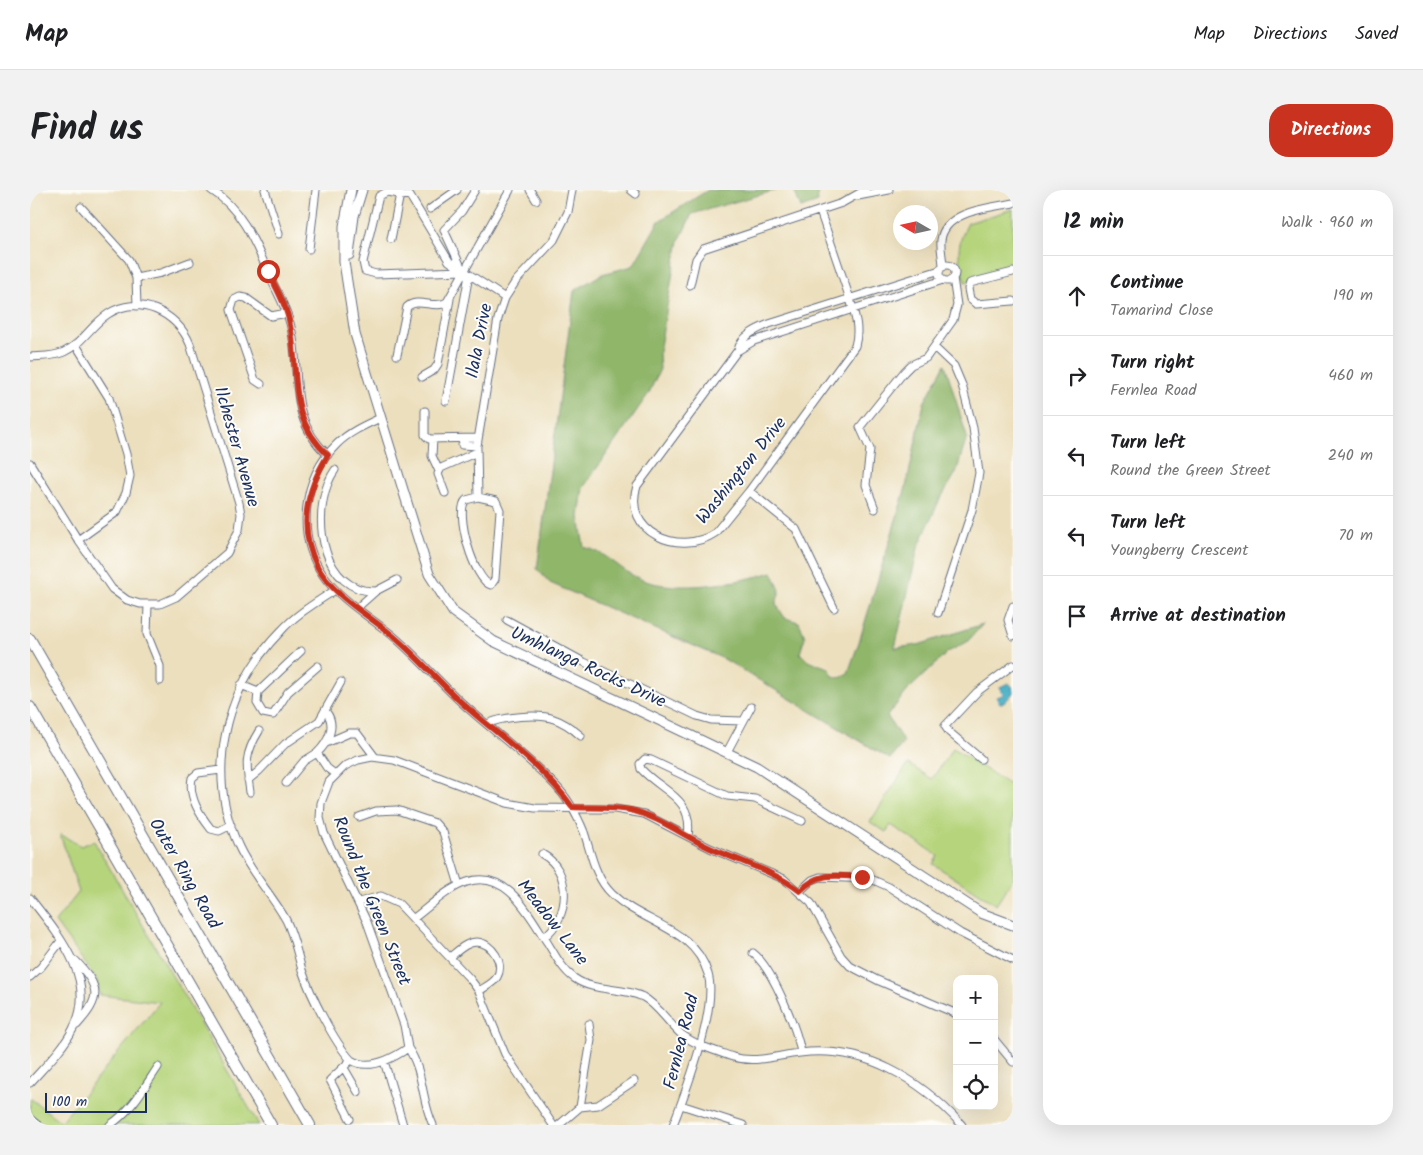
<!DOCTYPE html>
<html lang="en">
<head>
<meta charset="utf-8">
<style>
	:root { --surface:#fff; --page:#f2f2f2; --text:#202124; --muted:#757577; --line:#e0e0e0; --accent:#c8321e }
	body { margin:0; font-family:Kalam,sans-serif; background:var(--page); color:var(--text) }
	.controls { position:absolute; right:15px; bottom:15px; display:grid; overflow:hidden; border-radius:10px; box-shadow:0 5px 20px #0002 }
	.controls button { width:45px; height:45px; display:grid; place-items:center; padding:0; border:0; border-bottom:1px solid var(--line); background:var(--surface); color:var(--text); font:25px sans-serif }
	.compass { position:absolute; left:863px; top:15px; width:45px; height:45px; border-radius:50%; background:var(--surface); box-shadow:0 5px 20px #0002; rotate:279deg }
	.scale { position:absolute; left:15px; bottom:12px; width:102px; box-sizing:border-box; padding-left:5px; border:2px solid #1b2f5e; border-top:0; font-size:14px; line-height:18px; white-space:nowrap; color:#1b2f5e; -webkit-text-stroke:4px #fdfcf7; paint-order:stroke }
	.stop { position:absolute; width:15px; height:15px; margin:-11px; border:4px solid #c8321e; border-radius:50%; background:#fff }
	.stop.end { background:#c8321e; border-color:#fff; box-shadow:0 1px 5px #0008 }
	.list { margin:0; padding:0; list-style:none }
	h2 { display:flex; justify-content:space-between; align-items:center; height:65px; margin:0; padding:0 20px; font-size:21px }
	h2 small { font-size:16px; font-weight:400; color:var(--muted) }
	.list li { display:grid; grid-template-columns:32px 1fr auto; gap:15px; align-items:center; box-sizing:border-box; height:80px; padding:0 20px; border-top:1px solid var(--line) }
	.list b { display:block; font-size:19px; white-space:nowrap }
	.list p { margin:0; font-size:16px; white-space:nowrap; color:var(--muted) }
	.list em { font-size:16px; font-style:normal; color:var(--muted) }
	.icon { flex:none; width:28px; height:28px; fill:none; stroke:currentColor; stroke-width:2; stroke-linecap:round; stroke-linejoin:round }
	.map { position:relative; flex:none; width:983px; height:935px; overflow:hidden; border-radius:20px }
	header { display:flex; align-items:center; gap:30px; box-sizing:border-box; height:70px; padding:0 25px; background:var(--surface); border-bottom:1px solid var(--line) }
	header strong { font-size:24px }
	nav { display:flex; gap:28px; margin-inline-start:auto; font-size:18px }
	.intro { display:flex; align-items:center; justify-content:space-between; box-sizing:border-box; height:120px; padding:0 30px }
	h1 { margin:0; font-size:35px }
	.button { padding:12px 22px; border-radius:20px; background:var(--accent); color:#fff; font-size:18px; font-weight:700 }
	main { display:flex; gap:30px; padding:0 30px }
	aside { flex:1; background:var(--surface); border-radius:20px; box-shadow:0 5px 20px #0002 }
	.map>svg:first-child { display:block }
	.green { fill:#b6d47b; stroke:#68826c }
	.forest { fill:#90b66b; stroke:#567264 }
	.water { fill:#43adc2; stroke:#2f6e90 }
	.lines { fill:none; stroke-linecap:round; stroke-linejoin:round }
	.minor-casing { stroke:#646d7f; stroke-width:9 }
	.major-casing { stroke:#646d7f; stroke-width:11 }
	.highway-casing { stroke:#646d7f; stroke-width:12 }
	.minor { stroke:#fff; stroke-width:7 }
	.major { stroke:#fff; stroke-width:9 }
	.highway { stroke:#fff; stroke-width:10 }
	.route { stroke:#c8321e; stroke-width:6 }
	.labels { text-anchor:middle; dominant-baseline:central; stroke-width:4; stroke-linejoin:round; paint-order:stroke }
	.street-label { font-size:18px; fill:#1b2f5e; stroke:#fdfcf7 }
</style>
</head>
<body>
<header>
<strong>Map</strong>
<nav><a>Map</a><a>Directions</a><a>Saved</a></nav>
</header>
<div class="intro"><h1>Find us</h1><a class="button">Directions</a></div>
<main>
<div class="map">
<svg width="983" height="935" viewBox="0 0 983 935">
	<rect width="100%" height="100%" fill="#fdfcf7"/>
	<filter id="ink" filterUnits="userSpaceOnUse"><feTurbulence type="fractalNoise" baseFrequency=".02" numOctaves="2"/><feDisplacementMap in="SourceGraphic" scale="10" xChannelSelector="R" yChannelSelector="G"/><feConvolveMatrix kernelMatrix="1 2 1 2 8 2 1 2 1" color-interpolation-filters="sRGB"/></filter>
	<filter id="wash" filterUnits="userSpaceOnUse"><feTurbulence type="fractalNoise" baseFrequency=".0096" numOctaves="4" result="noise"/><feDisplacementMap in="SourceGraphic" scale="20" xChannelSelector="R" yChannelSelector="G"/><feGaussianBlur stdDeviation="1.12" result="paint"/><feColorMatrix in="noise" values="0 0 0 0 0 0 0 0 0 0 0 0 0 0 0 0 0 1.4 0 .05"/><feComposite in="paint" operator="in"/></filter>
	<g filter="url(#wash)">
		<rect width="100%" height="100%" fill="#ecdfbd"/>
		<path class="green" d="M 983,19 L 983,79 L 935,92 C 928,66 925,58 938,33 Z
			M 923,558 L 983,597 L 983,689 L 966,715 L 903,674 L 908,666 L 861,635 L 856,642 L 840,632 L 878,574 L 902,589 Z
			M 30,644 L 51,656 L 64,651 L 229,935 L 0,935 L 0,908 L 31,932 L 130,812 L 70,805 L 66,788 L 25,732 L 49,702 Z"/>
		<path class="forest" d="M 678,0 L 747,0 L 662,24 L 649,51 L 645,71 L 629,162 L 630,179 L 619,203 L 553,298 L 549,327 L 554,357 C 580,363 590,382 613,390 C 646,403 709,393 742,382 L 750,400 L 746,414 L 755,428 L 769,432 L 775,447 L 770,463 L 778,471 L 799,478 L 803,486 L 810,488 L 818,483 L 829,452 L 876,297 L 894,213 L 915,174 L 937,247 L 926,283 L 909,311 L 888,358 L 865,458 L 888,455 L 953,434 L 937,452 L 918,462 L 879,499 L 857,526 L 874,552 L 860,569 L 694,469 L 520,393 L 507,379 L 544,101 L 572,84 L 603,76 L 629,31 Z
			M 764,0 L 787,0 L 788,12 L 771,18 Z"/>
		<path class="water" d="M 978,493 L 982,496 L 983,503 L 974,513 L 970,513 L 966,507 L 973,505 L 970,497 Z"/>
	</g>
	<g filter="url(#ink)">
		<g class="lines">
			<g class="minor-casing">
				<path id="minor" d="M 181,0 C 214,20 227,58 242,91 C 248,104 256,118 260,133 C 273,182 255,226 298,265
					M 235,0 L 249,44
					M 500,0 L 506,10
					M 601,0 L 606,4
					M 828,6 L 859,0
					M 51,17 L 99,70 L 106,88 L 107,116
					M 400,19 L 427,0
					M 790,21 L 820,109 C 825,125 830,139 825,156 L 719,301 L 685,343 C 649,367 592,342 607,296 L 708,160 C 711,146 727,139 739,134 L 910,80
					M 361,49 L 370,4
					M 279,59 L 286,0
					M909 83a8 8 0 1 1 16 0a8 8 0 1 1-16 0Z
					M 913,77 C 913,68 910,59 911,50 C 915,20 961,18 983,13
					M 432,79 L 414,40 L 432,21 L 445,0
					M 433,81 L 346,84 L 335,81 L 333,72 L 349,6 L 357,2 L 380,6 L 419,71 L 475,108
					M 983,82 L 940,93 L 938,99 L 940,109 L 946,114 L 983,111
					M 106,88 L 131,83 L 160,72
					M 660,95 L 666,69 L 673,59 L 812,13 L 835,0
					M 46,155 L 79,208 L 96,264 L 100,286 L 96,303 L 87,322 L 48,350
					M 904,157 L 924,176 L 932,195 L 943,238 L 949,283 L 942,320 L 908,423
					M 709,160 L 724,151 L 913,90
					M 367,165 L 377,117 C 388,107 405,120 417,112 L 480,0
					M 0,167 C 12,166 23,167 34,162 C 52,154 61,135 78,124 C 108,104 147,122 160,154 L 209,313 L 211,324 L 209,340 L 197,363 L 146,407 L 130,414 L 110,414 L 97,410 L 82,399 L 48,350 L 0,273
					M 392,187 L 404,180 L 408,174 L 420,109
					M 231,194 L 225,190 L 201,120 L 204,110 L 210,107 L 216,108 L 241,126 L 257,123
					M 416,211 L 439,85
					M 395,221 L 395,245 L 399,249 L 448,248
					M 350,228 C 335,235 319,242 307,254 C 272,288 266,345 293,385 C 308,408 341,428 362,445 C 387,466 408,491 432,513 C 462,540 496,565 525,595 C 538,608 547,625 554,642 C 561,663 565,688 582,704 C 613,734 664,737 678,784 C 688,818 656,901 643,935
					M 403,249 L 402,266 L 409,281
					M 432,255 L 447,256 L 468,129 L 475,108 L 486,91 L 524,50 L 538,22 L 542,0
					M 447,258 L 448,307
					M 305,280 C 283,311 286,382 327,398 C 333,401 340,401 346,401 L 328,417
					M 719,301 L 766,339 L 804,418
					M 415,303 L 408,284 L 411,278 L 447,262
					M 448,307 L 466,311 L 470,320 L 465,389 L 461,395 C 444,391 424,321 436,310 Z
					M 845,319 L 836,295 L 840,259 L 830,237 L 874,182 L 881,175 L 896,168 L 923,130 L 927,115 L 923,88
					M 305,400 C 287,412 266,424 251,441 C 195,498 174,582 209,657 C 221,683 242,705 256,730 C 264,746 267,763 272,780 C 280,804 304,852 321,870 C 339,881 362,869 378,858 L 374,835 L 337,732 L 294,643 L 290,628 L 291,613 L 299,592 L 315,576 L 328,570 L 342,567 L 364,570 L 477,613 L 505,618 L 585,619 L 614,624 L 680,658 L 754,689 L 781,713 L 811,766 L 820,776 L 847,790 L 927,824
					M 346,401 L 367,390
					M 118,415 L 117,444 L 130,476 L 130,491
					M 983,416 L 978,430 L 983,446
					M 477,430 L 554,472 L 667,526 L 681,530 L 713,531
					M 271,461 L 228,502 L 227,513 L 233,523 L 243,525 L 258,502 L 288,476
					M 211,495 L 228,502
					M 296,522 C 307,535 298,553 287,563 L 297,578 L 305,584
					M 457,534 C 472,527 508,523 524,529 C 534,532 543,539 551,546
					M 296,553 L 319,543 L 327,543 L 345,567
					M 697,562 L 721,517
					M 951,569 L 919,542 L 915,536 L 947,502 L 983,475
					M 191,580 L 168,583 L 162,588 C 158,607 170,625 181,639 L 189,641 L 201,635
					M 218,590 L 229,581 L 255,554 L 289,531 L 311,492
					M 256,593 L 274,571 L 287,563
					M 220,602 C 216,575 214,565 229,541
					M 329,627 L 346,621 L 367,620 L 405,633 L 413,642 L 429,695
					M 658,646 C 664,607 632,602 611,579 L 610,574 L 615,569 L 621,570 L 697,606 L 725,609 L 772,631
					M 512,664 C 543,681 540,728 514,747
					M 770,701 L 782,690 L 790,687 L 841,689 L 859,697 L 930,743 L 983,770
					M 0,708 C 28,744 69,791 43,839 C 33,859 15,876 0,893
					M 329,712 L 351,706 L 369,714 L 440,789 L 449,801 L 475,864 L 523,935
					M 384,728 C 400,716 418,698 437,692 C 477,679 499,725 517,752 C 525,765 532,779 544,788 C 565,803 591,796 613,807 C 628,815 638,833 651,844 C 665,855 686,861 703,867 C 725,874 748,865 770,863 C 834,855 890,889 932,935
					M 723,763 C 743,779 766,837 771,862
					M 420,767 C 428,761 436,752 447,752 C 462,753 475,773 467,787 C 464,793 455,797 449,801
					M 46,771 C 71,798 71,808 47,835
					M 0,787 L 11,777 L 31,751
					M 964,849 L 983,872
					M 378,858 C 394,881 391,910 403,935
					M 354,871 L 373,935
					M 314,878 L 328,902
					M 651,915 L 713,935
					M 550,917 L 568,915 L 604,891
					M 0,929 L 8,935
					M 320,929 L 300,890 L 321,870
					M 80,935 C 101,921 114,898 128,877
					M 529,935 L 550,917 L 561,850 L 559,834"/>
			</g>
			<g class="major-casing">
				<path id="major" d="M 321,0 L 314,36 L 314,72 L 325,144 L 399,384 L 423,422 L 463,451 L 727,577 L 951,723 L 983,735
					M 319,65 L 324,26 L 332,0"/>
			</g>
			<g class="highway-casing">
				<path id="highway" d="M 0,449 L 280,935
					M 0,517 L 241,935"/>
			</g>
			<use href="#minor" class="minor"/>
			<use href="#major" class="major"/>
			<use href="#highway" class="highway"/>
		</g>
	</g>
	<g class="lines" filter="url(#ink)">
		<path class="route" d="M 238,81 C 246,98 257,116 260,135 C 270,184 256,227 298,265 C 276,301 268,337 287,376 C 302,405 337,424 362,445 C 387,466 408,491 432,513 C 469,546 514,576 542,617 C 561,618 581,617 600,620 C 628,626 654,646 680,658 C 711,672 742,680 770,701 C 790,681 805,686 832,687"/>
	</g>
	<g class="labels">
		<g class="street-label">
			<text transform="translate(450 151) rotate(-79)">Ilala Drive</text>
			<text transform="translate(206 257) rotate(74)">Ilchester Avenue</text>
			<text transform="translate(712 281) rotate(-51)">Washington Drive</text>
			<text transform="translate(558 478) rotate(25)">Umhlanga Rocks Drive</text>
			<text transform="translate(154 684) rotate(60)">Outer Ring Road</text>
			<text transform="translate(341 711) rotate(68)">Round the Green Street</text>
			<text transform="translate(522 733) rotate(52)">Meadow Lane</text>
			<text transform="translate(652 852) rotate(-76)">Fernlea Road</text>
		</g>
	</g>
</svg>
<div class="controls">
<button>+</button>
<button>−</button>
<button><svg class="icon" aria-label="locate" viewBox="0 0 24 24"><circle cx="12" cy="12" r="6"/><path d="M12 2v4M12 18v4M2 12h4M18 12h4"/></svg></button>
</div>
<svg class="compass" viewBox="-18 -18 36 36"><path d="M0-13l5 13h-10z" fill="#e53935"/><path d="M0 13l5-13h-10z" fill="#757577"/></svg>
<div class="scale">100 m</div>
<div class="stop" style="left:238px;top:81px"></div>
<div class="stop end" style="left:832px;top:687px"></div>
</div>
<aside>
<h2>12 min<small>Walk · 960 m</small></h2>
<ul class="list">
<li><svg class="icon" aria-label="ahead" viewBox="0 0 24 24"><path d="M12 20V5M6 11l6-6 6 6"/></svg><div><b>Continue</b><p>Tamarind Close</p></div><em>190 m</em></li>
<li><svg class="icon" aria-label="right" viewBox="0 0 24 24"><path d="M7 20v-9h11M14 6l5 5-5 5"/></svg><div><b>Turn right</b><p>Fernlea Road</p></div><em>460 m</em></li>
<li><svg class="icon" aria-label="left" viewBox="0 0 24 24"><path d="M17 20v-9H6M10 6l-5 5 5 5"/></svg><div><b>Turn left</b><p>Round the Green Street</p></div><em>240 m</em></li>
<li><svg class="icon" aria-label="left" viewBox="0 0 24 24"><path d="M17 20v-9H6M10 6l-5 5 5 5"/></svg><div><b>Turn left</b><p>Youngberry Crescent</p></div><em>70 m</em></li>
<li><svg class="icon" aria-label="arrive" viewBox="0 0 24 24"><path d="M6 21V4h12l-3 4 3 4H6"/></svg><div><b>Arrive at destination</b></div></li>
</ul>
</aside>
</main>
</body>
</html>
